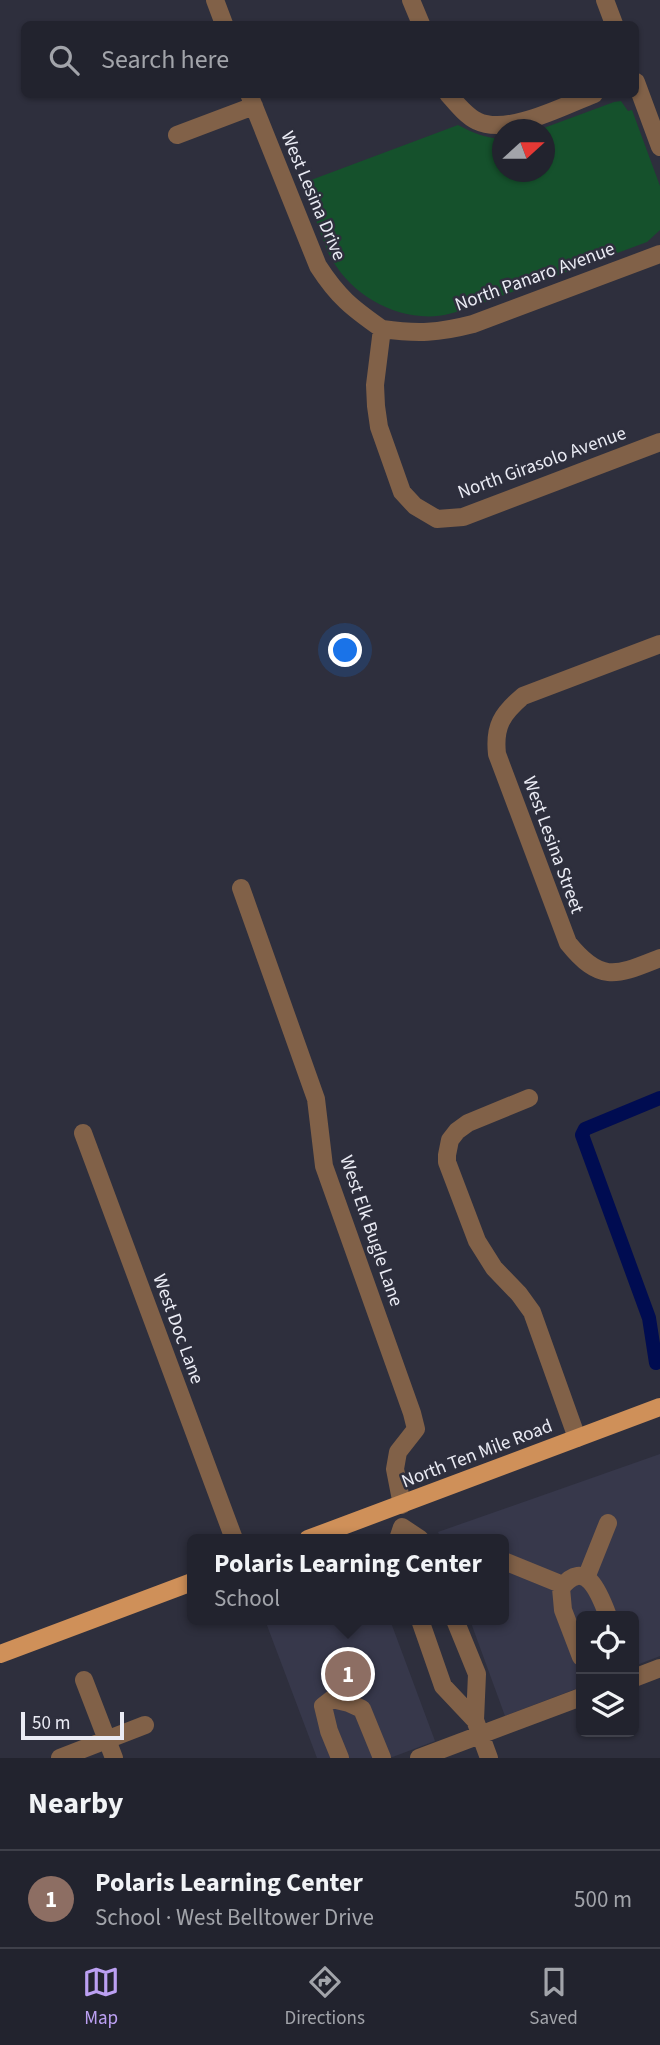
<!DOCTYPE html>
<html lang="en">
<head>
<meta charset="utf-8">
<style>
	:root { --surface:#22232e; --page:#2e2f3a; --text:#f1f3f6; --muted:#a2a4aa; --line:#3f404a; --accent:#bca0f2 }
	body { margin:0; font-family:"Source Sans 3",sans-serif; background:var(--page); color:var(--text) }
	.controls { position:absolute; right:21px; bottom:21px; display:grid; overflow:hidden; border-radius:10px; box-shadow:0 2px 5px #0004 }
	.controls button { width:63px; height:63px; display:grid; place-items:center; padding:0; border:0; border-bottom:2px solid var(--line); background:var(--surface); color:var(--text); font:35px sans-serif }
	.compass { position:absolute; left:492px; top:119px; width:63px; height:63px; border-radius:50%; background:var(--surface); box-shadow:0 2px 5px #0004; rotate:69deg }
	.scale { position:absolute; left:21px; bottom:18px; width:103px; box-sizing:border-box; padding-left:7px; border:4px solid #eaebf4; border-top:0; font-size:19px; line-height:24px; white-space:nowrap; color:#eaebf4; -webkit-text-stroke:5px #2e2f3d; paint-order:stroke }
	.you { position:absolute; left:346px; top:651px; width:24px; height:24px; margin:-18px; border:5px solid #fff; border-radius:50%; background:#1a73e8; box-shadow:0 0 0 10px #1a73e833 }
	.badge { display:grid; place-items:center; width:46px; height:46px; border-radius:50%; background:var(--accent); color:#fff; font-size:23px; font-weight:700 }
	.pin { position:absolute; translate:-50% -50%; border:4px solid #fff; box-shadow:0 2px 7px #0006 }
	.popup { position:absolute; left:187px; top:1534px; width:322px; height:91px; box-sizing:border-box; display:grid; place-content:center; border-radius:10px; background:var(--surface); filter:drop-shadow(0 2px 5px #0005); font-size:23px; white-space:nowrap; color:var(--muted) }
	.popup b { font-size:26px; color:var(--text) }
	.popup::after { content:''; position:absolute; left:50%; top:100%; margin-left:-14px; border:14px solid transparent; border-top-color:var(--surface) }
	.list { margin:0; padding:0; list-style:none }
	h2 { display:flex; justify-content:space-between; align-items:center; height:91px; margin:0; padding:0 28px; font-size:30px }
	h2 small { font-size:23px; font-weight:400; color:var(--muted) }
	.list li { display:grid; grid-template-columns:46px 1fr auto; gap:21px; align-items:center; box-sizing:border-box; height:98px; padding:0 28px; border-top:2px solid var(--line) }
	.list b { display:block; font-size:26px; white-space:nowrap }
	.list p { margin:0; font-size:23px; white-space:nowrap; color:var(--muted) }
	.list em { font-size:23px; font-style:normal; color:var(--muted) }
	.icon { flex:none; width:38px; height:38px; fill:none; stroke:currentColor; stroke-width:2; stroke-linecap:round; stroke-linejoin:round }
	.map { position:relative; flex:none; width:660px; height:1758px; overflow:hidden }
	.search { position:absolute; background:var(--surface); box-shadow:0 2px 5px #0004; left:21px; right:21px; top:21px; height:77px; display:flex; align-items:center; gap:18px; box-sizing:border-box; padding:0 24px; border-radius:10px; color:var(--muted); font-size:26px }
	.sheet { height:189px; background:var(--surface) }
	nav { display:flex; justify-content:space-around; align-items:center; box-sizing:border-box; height:98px; border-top:2px solid var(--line); background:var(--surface); font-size:19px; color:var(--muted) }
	nav a { display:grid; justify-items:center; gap:4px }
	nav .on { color:var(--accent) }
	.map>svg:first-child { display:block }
	.built { fill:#37384b }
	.green { fill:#15512c }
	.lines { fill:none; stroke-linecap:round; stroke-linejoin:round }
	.canal { stroke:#000c51; stroke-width:14 }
	.minor { stroke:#816148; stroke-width:18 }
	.major { stroke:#cf9059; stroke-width:18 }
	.labels { text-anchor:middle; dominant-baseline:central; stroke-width:5; stroke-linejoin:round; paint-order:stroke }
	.street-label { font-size:19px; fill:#eaebf4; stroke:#2e2f3d }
</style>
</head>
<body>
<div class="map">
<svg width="660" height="1758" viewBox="0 0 660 1758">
	<rect width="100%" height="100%" fill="#2e2f3d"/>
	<path class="built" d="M 660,1454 L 660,1656 L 634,1666 L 634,1616 L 581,1616 L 581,1687 L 505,1716 L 470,1620 L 504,1620 L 504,1539 L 441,1539 L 438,1532 Z
		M 265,1620 L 390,1620 L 435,1741 L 390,1758 L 317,1758 Z"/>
	<path class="green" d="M 621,101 L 628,111 L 632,110 L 660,186 L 660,230 L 647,242 L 469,308 C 454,313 438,318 421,316 C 381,313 344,287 327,250 C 318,228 311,205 303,183 L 458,125 C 473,133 486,138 502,139 L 503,172 L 544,172 L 544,130 L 541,129 L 614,102 Z"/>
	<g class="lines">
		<path class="canal" d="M 656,1363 L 649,1318 L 582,1135 L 585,1129 L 660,1098"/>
		<path class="minor" d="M 215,0 L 224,24
			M 411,0 L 421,24
			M 605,0 L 614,24
			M 636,82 L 660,147
			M 249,94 L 318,266 C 338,297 352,308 382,329 L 375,385 L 376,406 L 379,427 L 402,492 L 415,506 L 437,519 L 463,517 L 660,442
			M 448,94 C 456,103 466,116 477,121 C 507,136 563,106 594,94
			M 177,135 L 254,106
			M 382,329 C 418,334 438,333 473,324 L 660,254
			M 660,644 L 523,696 C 502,714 494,726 497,754 L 568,943 C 601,984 617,975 660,958
			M 241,888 L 316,1099 L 324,1166 L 412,1413 L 416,1429 L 398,1452 L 395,1469 L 402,1505
			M 529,1098 L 468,1123 L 457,1131 L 450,1140 L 447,1155 L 447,1162 L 477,1241 L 494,1268 L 519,1294 L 532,1312 L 577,1438
			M 83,1133 L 234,1539
			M 398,1539 L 402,1527 L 420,1539
			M 504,1561 L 563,1585
			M 586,1578 L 608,1523
			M 420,1620 L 443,1686 L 475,1720 L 489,1758
			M 455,1620 L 477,1674 L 475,1720
			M 581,1657 L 563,1610 L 561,1588 C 586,1556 600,1595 608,1616
			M 634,1678 L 660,1668
			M 84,1680 L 114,1758
			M 60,1758 L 145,1725
			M 340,1758 L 329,1731 L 323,1706 L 332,1699 L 349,1703 L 362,1709 L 382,1758
			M 419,1758 L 581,1697"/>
		<path class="major" d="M 308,1539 L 660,1407
			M 0,1654 L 192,1582"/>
	</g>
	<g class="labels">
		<g class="street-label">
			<text transform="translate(313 196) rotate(67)">West Lesina Drive</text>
			<text transform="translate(535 277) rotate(-20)">North Panaro Avenue</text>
			<text transform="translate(542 463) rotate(-20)">North Girasolo Avenue</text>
			<text transform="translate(553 845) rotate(70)">West Lesina Street</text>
			<text transform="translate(371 1231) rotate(71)">West Elk Bugle Lane</text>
			<text transform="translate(178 1329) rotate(70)">West Doc Lane</text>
			<text transform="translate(477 1454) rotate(-21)">North Ten Mile Road</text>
		</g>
	</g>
</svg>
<div class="controls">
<button><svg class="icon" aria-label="locate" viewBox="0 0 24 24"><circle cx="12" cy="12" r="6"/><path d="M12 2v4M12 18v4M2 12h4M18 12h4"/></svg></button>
<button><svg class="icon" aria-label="layers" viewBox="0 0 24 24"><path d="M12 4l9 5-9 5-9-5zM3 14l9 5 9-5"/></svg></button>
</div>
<svg class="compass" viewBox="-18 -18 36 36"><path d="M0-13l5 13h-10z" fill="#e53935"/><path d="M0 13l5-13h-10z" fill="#a2a4aa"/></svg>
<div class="scale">50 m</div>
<div class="you"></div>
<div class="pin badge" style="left:348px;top:1674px;background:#8d6e63">1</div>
<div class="popup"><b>Polaris Learning Center</b>School</div>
<div class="search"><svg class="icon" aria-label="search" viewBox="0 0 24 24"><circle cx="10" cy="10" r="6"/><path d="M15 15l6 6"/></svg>Search here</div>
</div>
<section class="sheet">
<h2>Nearby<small></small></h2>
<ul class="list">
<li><span class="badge" style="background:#8d6e63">1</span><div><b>Polaris Learning Center</b><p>School · West Belltower Drive</p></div><em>500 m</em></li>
</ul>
</section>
<nav>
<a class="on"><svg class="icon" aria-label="map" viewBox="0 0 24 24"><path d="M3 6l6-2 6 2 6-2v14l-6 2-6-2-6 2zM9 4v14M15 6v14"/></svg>Map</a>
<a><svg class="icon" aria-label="directions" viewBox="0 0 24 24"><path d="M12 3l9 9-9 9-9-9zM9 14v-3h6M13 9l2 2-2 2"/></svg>Directions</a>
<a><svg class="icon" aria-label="saved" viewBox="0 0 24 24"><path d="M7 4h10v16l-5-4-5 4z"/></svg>Saved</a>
</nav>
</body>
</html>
